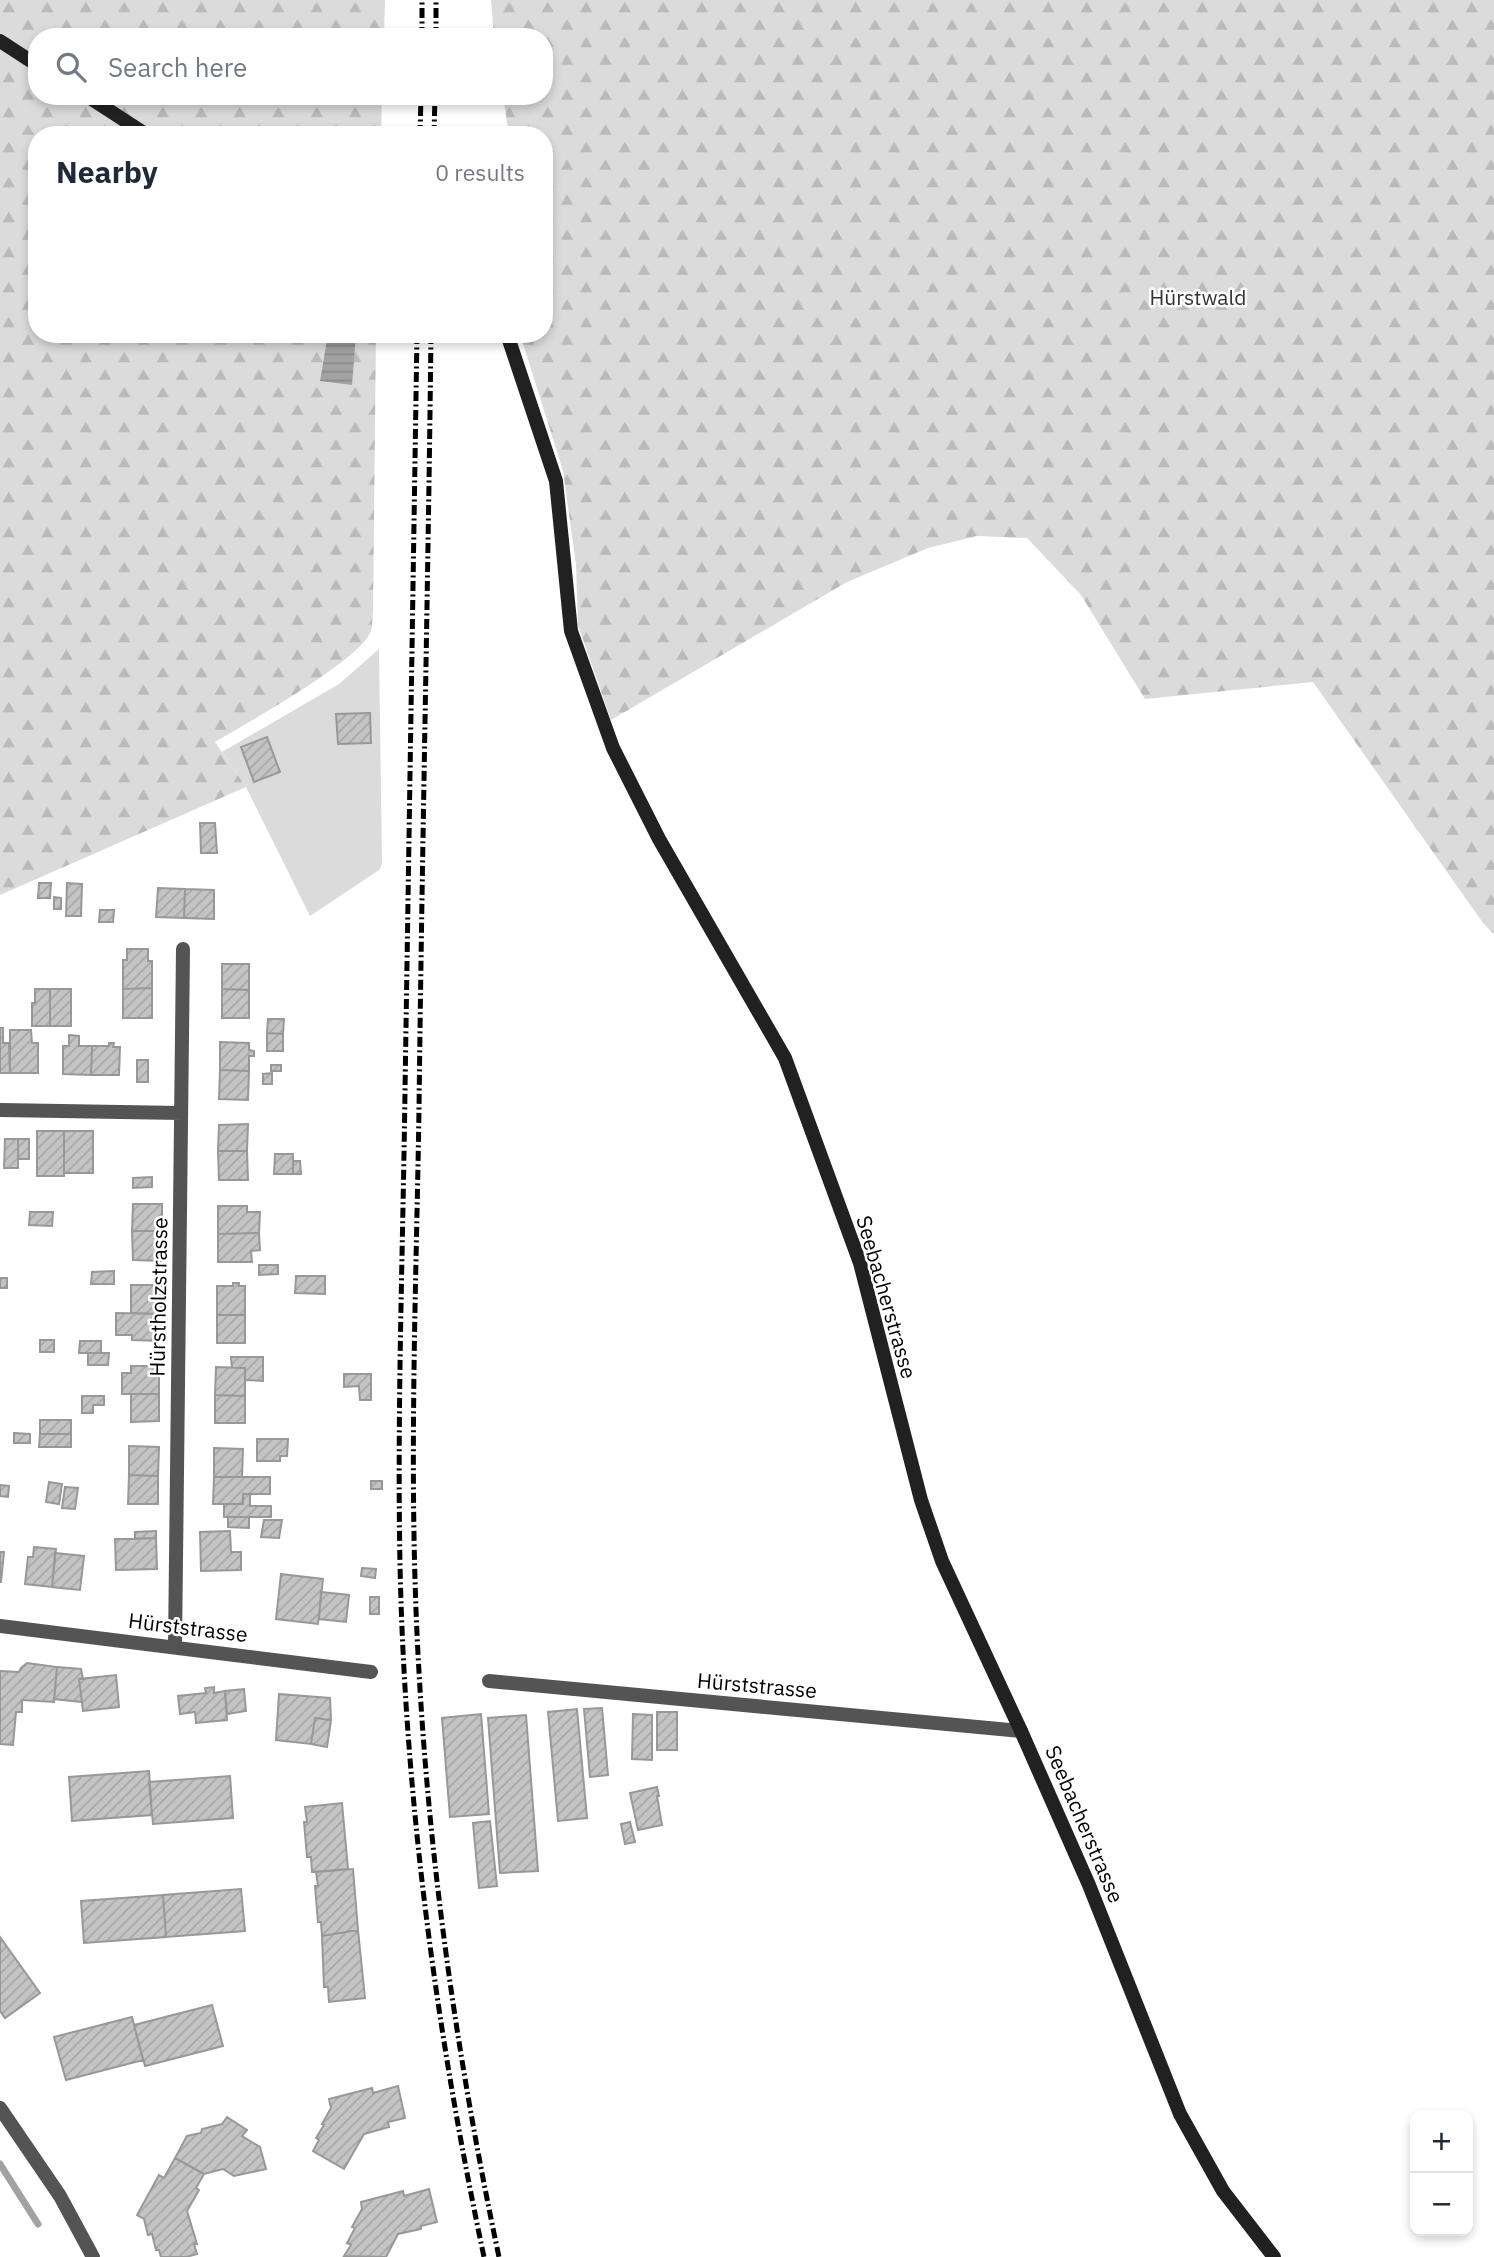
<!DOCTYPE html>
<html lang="en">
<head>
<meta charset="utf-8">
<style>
	:root { --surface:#fff; --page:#f2f2f3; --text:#1f2937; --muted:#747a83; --line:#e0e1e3 }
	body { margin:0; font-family:"IBM Plex Sans",sans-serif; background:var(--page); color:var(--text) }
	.controls { position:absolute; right:21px; bottom:21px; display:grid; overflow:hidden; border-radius:14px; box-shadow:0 4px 10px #0003 }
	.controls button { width:63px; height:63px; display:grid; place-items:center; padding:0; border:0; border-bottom:2px solid var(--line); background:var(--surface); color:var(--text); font:35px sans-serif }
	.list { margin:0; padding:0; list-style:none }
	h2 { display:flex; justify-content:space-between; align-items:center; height:91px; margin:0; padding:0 28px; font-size:30px }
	h2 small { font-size:23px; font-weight:400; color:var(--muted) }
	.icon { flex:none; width:38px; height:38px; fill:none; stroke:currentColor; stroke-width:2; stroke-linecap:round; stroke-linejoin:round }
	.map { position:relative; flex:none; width:1494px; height:2257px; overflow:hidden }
	.search { position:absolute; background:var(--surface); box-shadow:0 4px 10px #0003; left:28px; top:28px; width:525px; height:77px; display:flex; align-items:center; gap:18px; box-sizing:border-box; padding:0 24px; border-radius:28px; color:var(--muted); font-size:26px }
	.panel { position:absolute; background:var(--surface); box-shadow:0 4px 10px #0003; left:28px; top:126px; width:525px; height:217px; border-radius:28px }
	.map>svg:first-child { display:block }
	.green { fill:#dbdbdb }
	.forest { fill:url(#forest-firs) }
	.water { fill:url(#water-rules) }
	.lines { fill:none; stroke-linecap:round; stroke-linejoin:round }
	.stream { stroke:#a2a2a2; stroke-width:7 }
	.building { fill:url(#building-hatch); stroke:#989898; stroke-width:2 }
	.street { stroke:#545454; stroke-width:14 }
	.secondary { stroke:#212121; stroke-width:14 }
	.rail { stroke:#000; stroke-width:5; stroke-dasharray:10 3.5 2 3.5; stroke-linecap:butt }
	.labels { text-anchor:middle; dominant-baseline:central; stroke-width:5; stroke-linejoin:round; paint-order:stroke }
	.park-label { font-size:21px; fill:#323232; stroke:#fff }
	.street-label { font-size:21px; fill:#000; stroke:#fff }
</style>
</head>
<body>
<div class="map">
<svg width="1494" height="2257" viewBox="0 0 1494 2257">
	<defs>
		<pattern id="forest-firs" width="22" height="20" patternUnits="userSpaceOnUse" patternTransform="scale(1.75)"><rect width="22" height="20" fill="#dbdbdb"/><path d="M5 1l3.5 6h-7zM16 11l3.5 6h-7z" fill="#bababa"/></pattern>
		<pattern id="water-rules" width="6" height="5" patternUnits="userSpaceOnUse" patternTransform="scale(1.75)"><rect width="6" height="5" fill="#a2a2a2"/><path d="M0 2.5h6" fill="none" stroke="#8a8a8a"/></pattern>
		<pattern id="building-hatch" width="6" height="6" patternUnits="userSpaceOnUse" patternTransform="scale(1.75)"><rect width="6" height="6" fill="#c4c4c4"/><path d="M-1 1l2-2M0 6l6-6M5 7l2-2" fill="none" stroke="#a7a7a7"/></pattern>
	</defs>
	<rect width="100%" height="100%" fill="#fff"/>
	<path class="green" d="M 379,649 L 382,864 L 379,870 L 310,916 L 246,787 L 222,752 L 339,684 Z"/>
	<path class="forest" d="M 0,0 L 385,0 L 384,37 L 37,37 L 37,96 L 382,96 L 381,135 L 37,135 L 37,334 L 376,334 L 373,612 C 372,618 373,628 370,633 C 357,662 247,723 215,742 L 246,787 L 0,895 Z
		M 491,0 L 1494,0 L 1494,934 L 1483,923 L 1313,682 L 1145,699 L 1081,595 L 1027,538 L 977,536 L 928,548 L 847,582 L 611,720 L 578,625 L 576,565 L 563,471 L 520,334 L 544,334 L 544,135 L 509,135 L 503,96 L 544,96 L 544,37 L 494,37 Z"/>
	<path class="water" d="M 328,334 L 356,334 L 352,385 L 320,381 Z"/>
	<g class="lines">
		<path class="stream" d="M 0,2164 L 38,2224"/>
	</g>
	<path class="building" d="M 370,713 L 371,743 L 338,744 L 336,714 Z
		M 267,737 L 280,772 L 254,782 L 241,747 Z
		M 200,823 L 215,823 L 217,853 L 201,853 Z
		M 39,883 L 51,883 L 50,898 L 38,898 Z
		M 67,883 L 82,884 L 81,916 L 66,916 Z
		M 158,888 L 185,889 L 184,918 L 156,917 Z
		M 185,889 L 214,890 L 214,919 L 184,918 Z
		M 54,897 L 61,898 L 61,909 L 54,909 Z
		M 100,910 L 114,910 L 113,922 L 99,922 Z
		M 127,949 L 148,949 L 148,961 L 152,961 L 152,988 L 123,989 L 123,960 L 127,960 Z
		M 222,964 L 249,964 L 249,990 L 222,989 Z
		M 152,988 L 152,1018 L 123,1018 L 123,989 Z
		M 35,989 L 50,989 L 50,1026 L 32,1026 L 32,1003 L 35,1003 Z
		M 50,989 L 71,989 L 71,1026 L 50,1026 Z
		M 222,989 L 249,990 L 249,1018 L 222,1018 Z
		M 268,1019 L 284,1019 L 283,1034 L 267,1033 Z
		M 0,1028 L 3,1028 L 3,1043 L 9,1043 L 10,1073 L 0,1073 Z
		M 10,1030 L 31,1030 L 32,1043 L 38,1043 L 38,1073 L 10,1073 Z
		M 267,1033 L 283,1034 L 283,1051 L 267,1051 Z
		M 69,1035 L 79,1036 L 79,1046 L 92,1046 L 91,1075 L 63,1074 L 63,1046 L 69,1046 Z
		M 220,1042 L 249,1043 L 249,1050 L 254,1051 L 254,1056 L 249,1056 L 249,1071 L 220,1070 Z
		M 109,1043 L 114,1043 L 113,1047 L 120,1047 L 119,1075 L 91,1075 L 92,1046 L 109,1046 Z
		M 137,1060 L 148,1060 L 148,1082 L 137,1082 Z
		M 271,1065 L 281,1065 L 281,1071 L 271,1071 Z
		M 220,1070 L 249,1071 L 248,1100 L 219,1099 Z
		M 272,1073 L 272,1084 L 263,1084 L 263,1074 Z
		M 248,1124 L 247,1151 L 218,1151 L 219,1125 Z
		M 37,1131 L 64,1131 L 64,1176 L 37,1176 Z
		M 64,1131 L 93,1131 L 93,1173 L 64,1173 Z
		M 5,1139 L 18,1139 L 18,1168 L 4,1168 Z
		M 18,1139 L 29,1139 L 29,1159 L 18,1159 Z
		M 218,1151 L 247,1151 L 248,1180 L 219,1180 Z
		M 275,1154 L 293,1154 L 293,1174 L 274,1174 Z
		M 293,1161 L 300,1161 L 301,1174 L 293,1174 Z
		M 152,1177 L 152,1187 L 133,1188 L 133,1178 Z
		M 133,1204 L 162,1204 L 162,1231 L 132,1231 Z
		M 218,1206 L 247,1206 L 247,1212 L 260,1212 L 259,1233 L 218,1234 Z
		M 30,1212 L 53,1212 L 52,1226 L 29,1225 Z
		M 132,1231 L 162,1231 L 162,1261 L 133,1260 Z
		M 259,1233 L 260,1250 L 251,1251 L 252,1262 L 218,1262 L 218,1234 Z
		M 259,1265 L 278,1265 L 278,1274 L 259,1275 Z
		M 114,1271 L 114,1284 L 91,1284 L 92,1272 Z
		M 296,1276 L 325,1276 L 325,1294 L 295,1293 Z
		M 0,1278 L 7,1278 L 7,1288 L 0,1288 Z
		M 233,1283 L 239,1283 L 239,1286 L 245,1286 L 245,1315 L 217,1315 L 217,1286 L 233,1286 Z
		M 131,1285 L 161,1285 L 161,1314 L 131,1313 Z
		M 116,1313 L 161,1314 L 160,1341 L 132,1340 L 132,1335 L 116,1335 Z
		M 217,1315 L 245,1315 L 245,1343 L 217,1343 Z
		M 40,1340 L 54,1340 L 54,1352 L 40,1352 Z
		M 80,1341 L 101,1341 L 101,1353 L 79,1353 Z
		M 88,1353 L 109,1353 L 108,1365 L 88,1365 Z
		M 231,1357 L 263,1357 L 263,1381 L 245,1380 L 245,1368 L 232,1368 Z
		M 131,1366 L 159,1366 L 159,1394 L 122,1394 L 122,1373 L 131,1373 Z
		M 216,1367 L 245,1368 L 245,1396 L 215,1395 Z
		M 344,1374 L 371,1374 L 371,1400 L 360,1400 L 359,1386 L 344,1387 Z
		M 131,1394 L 159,1394 L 159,1421 L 131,1422 Z
		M 215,1395 L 245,1396 L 245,1423 L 215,1423 Z
		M 82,1396 L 104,1396 L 104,1405 L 93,1405 L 93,1413 L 82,1413 Z
		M 40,1420 L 71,1420 L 71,1434 L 40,1434 Z
		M 14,1433 L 30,1434 L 30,1443 L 14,1443 Z
		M 40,1434 L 71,1434 L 71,1447 L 39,1447 Z
		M 257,1439 L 288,1439 L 287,1456 L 280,1456 L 280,1461 L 257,1461 Z
		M 129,1446 L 159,1447 L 158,1476 L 129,1475 Z
		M 214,1448 L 243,1449 L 242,1477 L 214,1477 Z
		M 129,1475 L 158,1476 L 158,1504 L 128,1504 Z
		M 214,1477 L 270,1477 L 270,1494 L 243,1494 L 243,1504 L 213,1504 Z
		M 371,1481 L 382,1481 L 382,1489 L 371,1489 Z
		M 49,1482 L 62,1484 L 59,1504 L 46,1502 Z
		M 0,1485 L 9,1486 L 8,1497 L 0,1496 Z
		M 65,1487 L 78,1488 L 75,1509 L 62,1508 Z
		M 243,1494 L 250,1494 L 250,1506 L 271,1506 L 271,1517 L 224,1517 L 224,1504 L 243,1504 Z
		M 228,1517 L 249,1517 L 249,1528 L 228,1527 Z
		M 264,1520 L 282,1520 L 279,1538 L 261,1537 Z
		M 156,1531 L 156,1538 L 135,1539 L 135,1532 Z
		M 230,1531 L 231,1552 L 241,1552 L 241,1570 L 201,1571 L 200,1532 Z
		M 156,1538 L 157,1569 L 116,1570 L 115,1539 Z
		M 34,1547 L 56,1549 L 52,1587 L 25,1584 L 28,1557 L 33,1557 Z
		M 0,1552 L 4,1552 L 1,1582 L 0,1582 Z
		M 55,1553 L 84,1556 L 80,1590 L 52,1587 Z
		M 362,1568 L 376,1569 L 375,1578 L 361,1576 Z
		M 281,1574 L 323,1579 L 318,1624 L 276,1619 Z
		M 321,1592 L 349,1595 L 346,1622 L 319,1619 Z
		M 370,1597 L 379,1597 L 379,1614 L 370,1614 Z
		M 27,1663 L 57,1667 L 54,1702 L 22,1700 L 22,1712 L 16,1712 L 13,1745 L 0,1744 L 0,1671 L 19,1672 L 21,1668 Z
		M 57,1667 L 81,1669 L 83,1679 L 79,1679 L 82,1702 L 54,1699 Z
		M 116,1675 L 119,1707 L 83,1711 L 79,1679 Z
		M 214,1687 L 214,1693 L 225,1691 L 227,1720 L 196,1723 L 195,1712 L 180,1714 L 178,1696 L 206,1693 L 205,1688 Z
		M 244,1689 L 246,1711 L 227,1714 L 225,1691 Z
		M 279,1694 L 330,1698 L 331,1720 L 315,1718 L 311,1744 L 276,1740 Z
		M 602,1708 L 608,1775 L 590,1777 L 584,1709 Z
		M 577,1709 L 587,1818 L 558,1821 L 548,1712 Z
		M 657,1712 L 677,1712 L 677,1750 L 657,1750 Z
		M 481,1714 L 489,1814 L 450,1817 L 442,1718 Z
		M 633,1714 L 652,1715 L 652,1760 L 632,1759 Z
		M 526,1715 L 538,1871 L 500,1873 L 488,1718 Z
		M 315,1718 L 331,1720 L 327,1747 L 311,1744 Z
		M 149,1771 L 152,1815 L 72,1821 L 69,1777 Z
		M 230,1776 L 233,1818 L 153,1824 L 149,1782 Z
		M 657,1787 L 659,1796 L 657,1796 L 662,1825 L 638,1830 L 630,1793 Z
		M 342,1803 L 348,1869 L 312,1872 L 311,1857 L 307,1857 L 304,1822 L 307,1822 L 305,1807 Z
		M 490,1821 L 497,1886 L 479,1888 L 473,1823 Z
		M 630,1822 L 635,1842 L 625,1844 L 621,1824 Z
		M 353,1869 L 358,1930 L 322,1936 L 321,1922 L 318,1922 L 315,1886 L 318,1886 L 316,1872 Z
		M 241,1889 L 245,1931 L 166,1937 L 163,1895 Z
		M 163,1895 L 166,1937 L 84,1943 L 81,1901 Z
		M 358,1930 L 365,1998 L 329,2002 L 328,1987 L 324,1987 L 322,1936 Z
		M 0,1937 L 40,1993 L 5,2018 L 0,2011 Z
		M 212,2005 L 223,2046 L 145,2066 L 134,2025 Z
		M 132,2017 L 143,2060 L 66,2080 L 54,2037 Z
		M 398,2086 L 405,2118 L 388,2122 L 389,2127 L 364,2134 L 344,2169 L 313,2151 L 319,2140 L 316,2138 L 324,2125 L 322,2124 L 331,2108 L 329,2099 L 372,2088 L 373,2093 Z
		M 227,2117 L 247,2130 L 242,2136 L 260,2147 L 266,2169 L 234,2176 L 223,2169 L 204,2174 L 175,2158 L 187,2136 L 201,2133 L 202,2129 L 222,2124 Z
		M 175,2158 L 204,2174 L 196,2188 L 199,2190 L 187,2211 L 197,2244 L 194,2244 L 197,2254 L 186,2257 L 161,2257 L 159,2250 L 156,2250 L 152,2234 L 148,2235 L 144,2219 L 137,2215 L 159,2175 L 164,2178 Z
		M 429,2189 L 437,2222 L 421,2226 L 421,2229 L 398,2234 L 386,2257 L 344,2256 L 351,2245 L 347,2243 L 355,2228 L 352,2227 L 362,2209 L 361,2202 L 403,2191 L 404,2196 Z"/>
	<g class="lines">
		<path class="street" d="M 0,1110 L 181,1113
			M 0,1626 L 371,1672
			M 175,1646 L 183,949
			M 489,1681 L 1021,1731
			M 0,2108 L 60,2196 L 93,2257"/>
		<path class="secondary" d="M 0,41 L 37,65
			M 87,96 L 147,135
			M 507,334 L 556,481 L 571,631 L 613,748 L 659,839 L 785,1058 L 860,1263 L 921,1500 L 942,1561 L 1021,1731 L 1089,1885 L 1180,2114 L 1223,2191 L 1274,2257"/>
		<path class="rail" d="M 422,37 L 422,0
			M 436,37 L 436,0
			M 420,135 L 421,96
			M 434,135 L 435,96
			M 417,334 C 413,586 409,838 405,1090 C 403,1248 397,1407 400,1565 C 405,1797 436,2031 484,2257
			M 431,334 C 428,593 422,851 419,1110 C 416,1297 408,1485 419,1672 C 430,1869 458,2064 499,2257"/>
	</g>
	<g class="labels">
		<g class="park-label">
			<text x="1198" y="297">Hürstwald</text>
		</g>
		<g class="street-label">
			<text transform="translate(158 1297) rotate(-89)">Hürstholzstrasse</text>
			<text transform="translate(887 1297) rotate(74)">Seebacherstrasse</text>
			<text transform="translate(188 1627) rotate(7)">Hürststrasse</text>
			<text transform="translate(757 1685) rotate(5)">Hürststrasse</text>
			<text transform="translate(1085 1824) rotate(67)">Seebacherstrasse</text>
		</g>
	</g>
</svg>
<div class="controls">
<button>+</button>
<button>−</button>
</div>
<div class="search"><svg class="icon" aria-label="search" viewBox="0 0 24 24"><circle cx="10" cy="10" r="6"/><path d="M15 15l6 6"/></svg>Search here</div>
<section class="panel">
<h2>Nearby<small>0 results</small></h2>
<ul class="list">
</ul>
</section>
</div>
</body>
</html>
